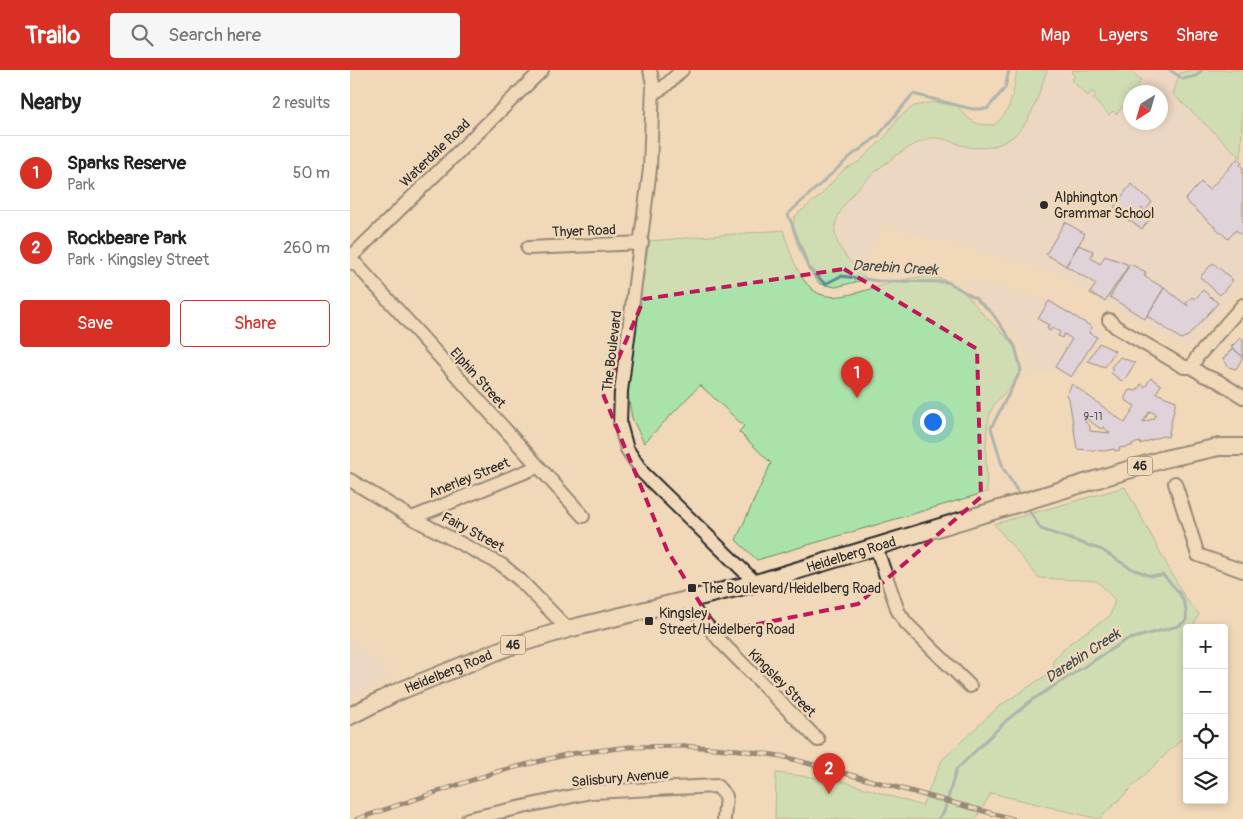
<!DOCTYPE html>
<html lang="en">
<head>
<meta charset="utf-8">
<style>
	:root { --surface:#fff; --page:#f6f6f6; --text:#222; --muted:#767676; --line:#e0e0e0; --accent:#d93025 }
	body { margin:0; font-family:Pangolin,sans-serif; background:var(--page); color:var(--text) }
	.controls { position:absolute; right:15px; bottom:15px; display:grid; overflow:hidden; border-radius:5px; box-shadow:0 2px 8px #0003 }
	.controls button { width:45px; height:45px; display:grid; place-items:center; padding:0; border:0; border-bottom:1px solid var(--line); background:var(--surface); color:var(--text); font:25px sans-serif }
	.compass { position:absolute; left:773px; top:15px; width:45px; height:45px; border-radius:50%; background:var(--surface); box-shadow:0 2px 8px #0003; rotate:217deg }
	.you { position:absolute; left:582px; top:351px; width:18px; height:18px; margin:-12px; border:4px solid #fff; border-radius:50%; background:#1a73e8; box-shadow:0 0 0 8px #1a73e833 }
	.badge { display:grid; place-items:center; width:32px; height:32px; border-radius:50%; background:var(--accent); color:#fff; font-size:16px; font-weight:700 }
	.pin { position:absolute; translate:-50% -41px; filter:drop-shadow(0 1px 2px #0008) }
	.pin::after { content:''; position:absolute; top:26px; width:18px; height:15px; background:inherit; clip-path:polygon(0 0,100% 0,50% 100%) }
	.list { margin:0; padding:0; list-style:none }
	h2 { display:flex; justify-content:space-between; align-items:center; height:65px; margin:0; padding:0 20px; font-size:21px }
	h2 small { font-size:16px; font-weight:400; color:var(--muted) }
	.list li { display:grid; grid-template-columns:32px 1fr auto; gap:15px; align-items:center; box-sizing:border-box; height:75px; padding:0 20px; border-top:1px solid var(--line) }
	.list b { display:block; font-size:19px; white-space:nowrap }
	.list p { margin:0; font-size:16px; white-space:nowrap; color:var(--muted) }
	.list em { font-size:16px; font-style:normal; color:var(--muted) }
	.actions { display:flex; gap:10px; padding:15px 20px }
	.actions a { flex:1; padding:11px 0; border:1px solid var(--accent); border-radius:5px; text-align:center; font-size:18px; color:var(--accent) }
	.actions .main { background:var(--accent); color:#fff }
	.icon { flex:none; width:28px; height:28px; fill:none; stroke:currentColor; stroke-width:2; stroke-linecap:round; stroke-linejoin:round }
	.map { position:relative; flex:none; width:893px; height:749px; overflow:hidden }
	header { display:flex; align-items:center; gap:30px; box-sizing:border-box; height:70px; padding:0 25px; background:var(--accent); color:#fff }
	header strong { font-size:24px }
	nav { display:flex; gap:28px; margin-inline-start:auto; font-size:18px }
	.search { width:350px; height:45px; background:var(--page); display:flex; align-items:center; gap:12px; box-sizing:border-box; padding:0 18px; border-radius:5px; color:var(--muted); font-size:19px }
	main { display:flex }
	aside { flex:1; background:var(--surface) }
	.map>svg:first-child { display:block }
	.built { fill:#e6d4cd; fill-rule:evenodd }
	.green { fill:#a9e3a9; stroke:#6a876a }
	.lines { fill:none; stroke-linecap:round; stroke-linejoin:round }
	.stream { stroke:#60889b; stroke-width:3 }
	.building { fill:#cbcafd; stroke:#2b2b2b; fill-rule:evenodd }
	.minor-casing { stroke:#2b2b2b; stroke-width:16 }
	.major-casing { stroke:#2b2b2b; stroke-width:20 }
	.minor { stroke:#f1d8b9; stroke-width:12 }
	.major { stroke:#f1d8b9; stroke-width:16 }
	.rail-casing { stroke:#2b2b2b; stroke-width:5 }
	.rail { stroke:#f1d8b9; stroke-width:3; stroke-dasharray:9; stroke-linecap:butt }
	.marked { fill:none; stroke:#c2185b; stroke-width:4; stroke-dasharray:10 6; stroke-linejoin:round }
	.poi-dot { fill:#2b2b2b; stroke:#f1d8b9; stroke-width:2 }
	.labels { text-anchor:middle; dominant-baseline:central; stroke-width:5; stroke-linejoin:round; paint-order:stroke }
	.number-label { font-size:11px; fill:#535360 }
	.shield { fill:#f1d8b9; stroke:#665f56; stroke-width:1 }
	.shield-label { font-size:12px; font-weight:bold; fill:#2b2b2b }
	.street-label { font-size:14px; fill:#2b2b2b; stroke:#f1d8b9 }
	.poi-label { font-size:14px; fill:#2b2b2b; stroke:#f1d8b9; text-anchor:start }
	.water-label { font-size:15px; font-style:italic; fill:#3d4a50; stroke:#f1d8b9 }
</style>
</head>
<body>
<header>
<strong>Trailo</strong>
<div class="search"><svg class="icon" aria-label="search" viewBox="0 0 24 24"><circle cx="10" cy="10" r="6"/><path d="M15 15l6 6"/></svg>Search here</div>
<nav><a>Map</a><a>Layers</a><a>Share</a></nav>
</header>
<main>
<aside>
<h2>Nearby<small>2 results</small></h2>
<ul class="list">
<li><span class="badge">1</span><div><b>Sparks Reserve</b><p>Park</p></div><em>50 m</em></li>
<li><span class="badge">2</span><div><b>Rockbeare Park</b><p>Park · Kingsley Street</p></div><em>260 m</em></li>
</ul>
<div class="actions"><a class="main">Save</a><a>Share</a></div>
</aside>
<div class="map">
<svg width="893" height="749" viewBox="0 0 893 749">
	<rect width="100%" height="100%" fill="#f1d8b9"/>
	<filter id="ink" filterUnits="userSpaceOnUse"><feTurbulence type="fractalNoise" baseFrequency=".02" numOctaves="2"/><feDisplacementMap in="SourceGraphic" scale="10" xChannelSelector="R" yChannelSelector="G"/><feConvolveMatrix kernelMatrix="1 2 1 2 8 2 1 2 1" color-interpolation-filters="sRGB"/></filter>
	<g filter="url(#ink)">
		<path class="built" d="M 697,0 L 820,0 L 830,3 L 823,25 L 893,89 L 893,212 L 837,279 L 704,203 L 534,155 L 511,203 L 495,186 L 485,157 L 497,130 L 520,106 L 576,70 L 598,70 L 620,77 L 646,75 L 684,38 ZM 780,22 L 810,22 L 810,52 L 780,52 Z
			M 609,207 L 701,230 L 754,261 L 722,312 L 705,300 L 679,306 L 679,291 L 669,269 Z
			M 0,567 L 41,607 L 0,628 Z"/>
		<path class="green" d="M 667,0 L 697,0 C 688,25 682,57 656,71 C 646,77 627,80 615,76 C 604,73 594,67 582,68 C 554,73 485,128 485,159 C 485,180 504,195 517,209 L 486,217 L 470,214 L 458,199 L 449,179 L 442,158 L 445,146 L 471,125 L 494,99 L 509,92 L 537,65 L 547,49 L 564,36 L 583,32 L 607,36 L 618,48 L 628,54 L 644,55 C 663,41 663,21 667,0 Z
			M 723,0 L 779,0 L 791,11 L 787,15 L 791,19 L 787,22 L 780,22 L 780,29 L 766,44 L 763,41 L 759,45 L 743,29 L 746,26 L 742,21 L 738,26 L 721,10 L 725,6 L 721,2 Z
			M 842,0 L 893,0 L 891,88 L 823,24 L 830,3 Z
			M 433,160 C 440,180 446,206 463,220 C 493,245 560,188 603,214 C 615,221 624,234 633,244 C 646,257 665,272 670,291 C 674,310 653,321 644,335 C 632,354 637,399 637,422 L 407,490 L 386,470 L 421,393 L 389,362 L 394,356 L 350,315 L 294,373 L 282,348 L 277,319 L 299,171 Z
			M 775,417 L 835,528 L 849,544 L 842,558 L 837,558 L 837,564 L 832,570 L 837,574 L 837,664 L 749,749 L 641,723 L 626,749 L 425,749 L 426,703 L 489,710 L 572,736 L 592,690 L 648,637 L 704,600 L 703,591 L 720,573 L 760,546 L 765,530 L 747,511 L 689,508 L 644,454 Z"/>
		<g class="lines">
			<path class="stream" d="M 659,0 L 655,18 L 637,39 L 622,39 L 563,24 L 528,66 L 501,86 L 438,144 L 459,198 L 475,214 L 491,206 L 529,211 L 598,212 L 625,228 L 642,243 L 665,276 L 671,300 L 641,358 L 653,398 L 671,427
				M 820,0 L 833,9 L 846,6 L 852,0
				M 588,749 L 594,742 L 606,700 L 657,650 L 682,630 L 776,570 L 828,556 L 836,551 C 839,531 826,518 813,505 L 801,506 L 780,498 L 752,480 L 691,459 L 677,437"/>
		</g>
		<path class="building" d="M 888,88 L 892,93 L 890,95 L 893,98 L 893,166 L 886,160 L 878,169 L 835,130 L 851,112 L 859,120 Z
			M 781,114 L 802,132 L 795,141 L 792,138 L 790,141 L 800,149 L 792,159 L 780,150 L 779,151 L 764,137 Z
			M 715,152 L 735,164 L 716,196 L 696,184 Z
			M 728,175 L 743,181 L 741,188 L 750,194 L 755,186 L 777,194 L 777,198 L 755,231 L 740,223 L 746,214 L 716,196 Z
			M 863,193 L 883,210 L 870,225 L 850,207 Z
			M 780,194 L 796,202 L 794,206 L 814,218 L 795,249 L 760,227 Z
			M 814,218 L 838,236 L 836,233 L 842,227 L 845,229 L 853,220 L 868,233 L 838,266 L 831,269 L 797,246 Z
			M 699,231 L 742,257 L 739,263 L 747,267 L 721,307 L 705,297 L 722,269 L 714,264 L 712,268 L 708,266 L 710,262 L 702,258 L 700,261 L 697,259 L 699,255 L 688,249 Z
			M 890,268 L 893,270 L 893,287 L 881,277 Z
			M 749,273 L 765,281 L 755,297 L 738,291 Z
			M 883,278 L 893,287 L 886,299 L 879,297 L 873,289 Z
			M 770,287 L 785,293 L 773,312 L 761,303 L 763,299 L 761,297 Z
			M 801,308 L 811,315 L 806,323 L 826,331 L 818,367 L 812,366 L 790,374 L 790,372 L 782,374 L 782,376 L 769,378 L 770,380 L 765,381 L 764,379 L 754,381 L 727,379 L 719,328 L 716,326 L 722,314 L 775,353 L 785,336 L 775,330 L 775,327 L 779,320 L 787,321 L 791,314 L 795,317 ZM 800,341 L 806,344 L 803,349 L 793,352 ZM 734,347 L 751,359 L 753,357 L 760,363 L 740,361 L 740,356 L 735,352 Z"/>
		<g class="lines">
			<g class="minor-casing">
				<path id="minor" d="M 300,0 L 303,14 L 300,99 L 271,321 L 270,354 L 277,379 L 293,403 L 406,513
					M 303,23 L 314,17 L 332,0
					M 178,178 L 292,173
					M 0,188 L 192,0
					M 0,192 L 7,195 L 233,446
					M 759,250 L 766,257 L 834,297 L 842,297 L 853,305 L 868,311 L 893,327
					M 842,297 L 847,287 L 893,235
					M 0,410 L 62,448 L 152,495 L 170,510 L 218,559
					M 825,413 L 848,485 L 893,501
					M 62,448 L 187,397
					M 526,477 L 548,541 L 556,553 L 620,616
					M 336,531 L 371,572 L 468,670
					M 118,749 L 241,722 L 367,716 L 376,726 L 374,749"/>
			</g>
			<g class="major-casing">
				<g id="major">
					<path id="s1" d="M 0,646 L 45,623 L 158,577 L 218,559 L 406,513 L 814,389 L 869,377 L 893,377"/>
				</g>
			</g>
			<use href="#minor" class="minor"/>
			<use href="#major" class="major"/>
			<g class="rail-casing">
				<path id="rail" d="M 7,749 L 146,702 L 219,684 L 279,677 L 335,676 L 389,680 L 431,686 L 663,749"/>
			</g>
			<use href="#rail" class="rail"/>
		</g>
	</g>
	<path d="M0 0H893V749H0ZM 494,199 L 627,279 L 631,427 L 508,534 L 368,562 L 317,480 L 253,324 L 294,229 Z" fill="#f1d8b9" fill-opacity=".55" fill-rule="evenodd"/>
	<path class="marked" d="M 494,199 L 627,279 L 631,427 L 508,534 L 368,562 L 317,480 L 253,324 L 294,229 Z"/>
	<g class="poi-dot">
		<circle cx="694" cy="135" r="5"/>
		<rect x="337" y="513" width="10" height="10" rx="2.5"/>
		<rect x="294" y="546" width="10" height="10" rx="2.5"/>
	</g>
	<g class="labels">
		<g class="number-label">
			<text x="743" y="346">9-11</text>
		</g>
		<g class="shield">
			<rect x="777.5" y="386.5" width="25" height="19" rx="4"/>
			<rect x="150.5" y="565.5" width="25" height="19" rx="4"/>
		</g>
		<g class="shield-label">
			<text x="790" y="396">46</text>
			<text x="163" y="575">46</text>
		</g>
		<g class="street-label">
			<text transform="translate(85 83) rotate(-44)">Waterdale Road</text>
			<text transform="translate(234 161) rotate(-2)">Thyer Road</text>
			<text transform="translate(262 281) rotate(-83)">The Boulevard</text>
			<text transform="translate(128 308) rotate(48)">Elphin Street</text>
			<text transform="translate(119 408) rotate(-22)">Anerley Street</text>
			<text transform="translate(123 462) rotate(28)">Fairy Street</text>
			<text stroke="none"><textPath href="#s1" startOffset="528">Heidelberg Road</textPath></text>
			<text stroke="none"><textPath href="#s1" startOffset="108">Heidelberg Road</textPath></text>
			<text transform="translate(432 613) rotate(45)">Kingsley Street</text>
			<text transform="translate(270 708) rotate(-5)">Salisbury Avenue</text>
		</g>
		<g class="poi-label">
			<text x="704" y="127">Alphington<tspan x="704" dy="16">Grammar School</tspan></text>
			<text x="352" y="518">The Boulevard/Heidelberg Road</text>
			<text x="309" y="543">Kingsley<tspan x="309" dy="16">Street/Heidelberg Road</tspan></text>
		</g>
		<g class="water-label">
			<text transform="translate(545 198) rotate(3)">Darebin Creek</text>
			<text transform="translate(733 586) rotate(-33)">Darebin Creek</text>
		</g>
	</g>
</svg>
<div class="controls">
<button>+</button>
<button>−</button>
<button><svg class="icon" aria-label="locate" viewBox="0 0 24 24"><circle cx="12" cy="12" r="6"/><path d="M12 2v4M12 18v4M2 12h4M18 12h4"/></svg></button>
<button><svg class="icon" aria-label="layers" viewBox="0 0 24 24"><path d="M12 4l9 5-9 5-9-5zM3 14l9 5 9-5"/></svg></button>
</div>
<svg class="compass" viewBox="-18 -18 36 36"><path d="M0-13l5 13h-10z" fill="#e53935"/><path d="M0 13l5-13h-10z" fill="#767676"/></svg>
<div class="you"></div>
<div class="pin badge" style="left:507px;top:328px">1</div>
<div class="pin badge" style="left:479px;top:724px">2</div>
</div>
</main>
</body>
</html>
